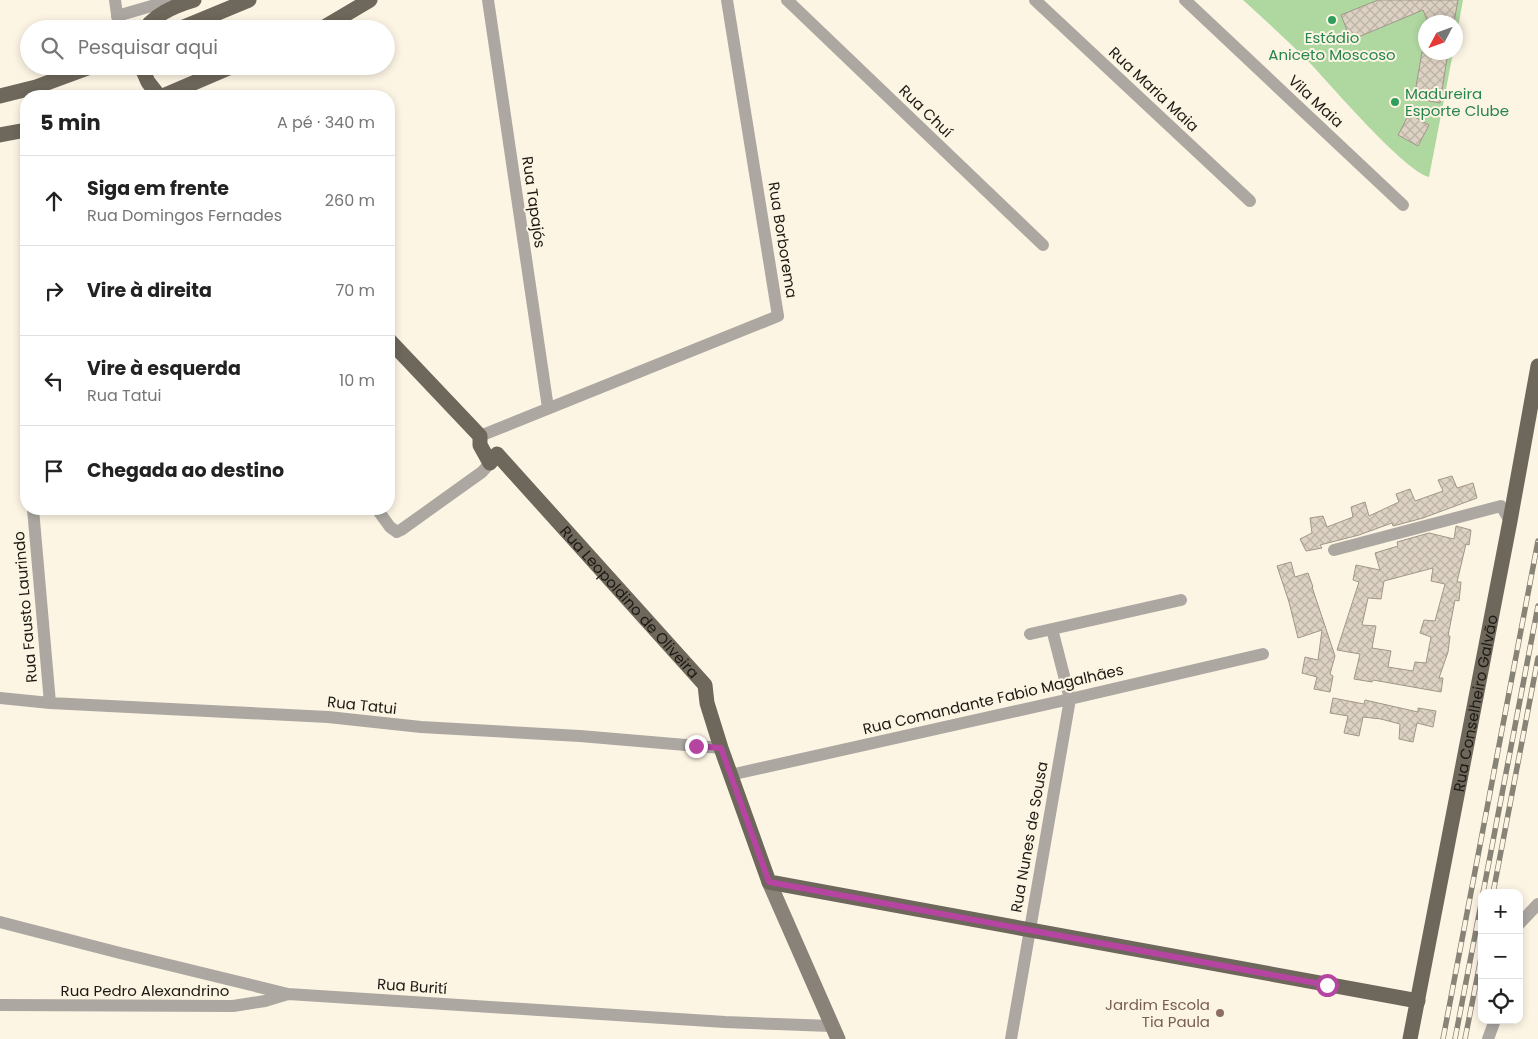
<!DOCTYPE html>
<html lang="pt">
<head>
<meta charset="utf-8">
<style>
	:root { --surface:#fff; --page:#f6f6f6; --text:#222; --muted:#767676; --line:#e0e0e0 }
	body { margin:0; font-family:Poppins,sans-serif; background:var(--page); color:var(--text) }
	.controls { position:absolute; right:15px; bottom:15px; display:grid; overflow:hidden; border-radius:10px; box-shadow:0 2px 8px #0003 }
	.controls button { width:45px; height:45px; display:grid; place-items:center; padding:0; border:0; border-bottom:1px solid var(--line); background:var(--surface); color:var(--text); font:25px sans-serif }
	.compass { position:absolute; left:1418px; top:15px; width:45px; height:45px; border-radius:50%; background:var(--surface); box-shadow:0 2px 8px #0003; rotate:229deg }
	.stop { position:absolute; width:15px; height:15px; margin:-11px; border:4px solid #b545a1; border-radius:50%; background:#fff }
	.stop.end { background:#b545a1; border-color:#fff; box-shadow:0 1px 5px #0008 }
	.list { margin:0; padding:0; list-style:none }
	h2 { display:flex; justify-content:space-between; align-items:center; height:65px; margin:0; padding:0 20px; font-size:21px }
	h2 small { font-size:16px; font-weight:400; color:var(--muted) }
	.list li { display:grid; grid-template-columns:32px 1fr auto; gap:15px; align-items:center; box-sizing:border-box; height:90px; padding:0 20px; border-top:1px solid var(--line) }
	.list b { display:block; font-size:19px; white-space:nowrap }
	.list p { margin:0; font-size:16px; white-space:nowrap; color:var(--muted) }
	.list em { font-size:16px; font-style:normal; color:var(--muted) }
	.icon { flex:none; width:28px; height:28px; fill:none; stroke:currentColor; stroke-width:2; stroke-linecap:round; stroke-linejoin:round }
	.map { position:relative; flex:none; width:1538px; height:1039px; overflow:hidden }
	.search { position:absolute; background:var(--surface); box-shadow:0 2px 8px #0003; left:20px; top:20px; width:375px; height:55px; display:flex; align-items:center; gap:12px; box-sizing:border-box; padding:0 18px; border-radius:28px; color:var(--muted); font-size:19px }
	.panel { position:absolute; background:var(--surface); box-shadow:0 2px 8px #0003; left:20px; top:90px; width:375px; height:425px; border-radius:20px }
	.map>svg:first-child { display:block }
	.garden { fill:#afd7a0 }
	.building { fill:url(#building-cross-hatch); stroke:#a19789; fill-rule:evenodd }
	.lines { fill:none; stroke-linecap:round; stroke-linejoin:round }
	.street { stroke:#aca7a1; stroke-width:12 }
	.secondary { stroke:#888278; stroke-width:15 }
	.primary { stroke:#6e675b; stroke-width:15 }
	.rail-casing { stroke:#888377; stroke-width:5.5 }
	.rail { stroke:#fdf5e4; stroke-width:4; stroke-dasharray:11; stroke-linecap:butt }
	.route { stroke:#b545a1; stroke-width:6 }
	.leisure-dot { fill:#2e9e5b; stroke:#fdf5e4; stroke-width:2 }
	.education-dot { fill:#8d6e63; stroke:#fdf5e4; stroke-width:2 }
	.labels { text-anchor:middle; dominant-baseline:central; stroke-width:4; stroke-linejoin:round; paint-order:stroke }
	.leisure-label { font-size:15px; fill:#27864d; stroke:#fdf5e4 }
	.street-label { font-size:15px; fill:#1d1a14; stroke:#fdf5e4 }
	.education-label { font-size:15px; fill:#785e54; stroke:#fdf5e4; text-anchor:end }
</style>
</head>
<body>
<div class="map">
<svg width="1538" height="1039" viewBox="0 0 1538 1039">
	<defs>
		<pattern id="building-cross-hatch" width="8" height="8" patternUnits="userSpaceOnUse" patternTransform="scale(1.25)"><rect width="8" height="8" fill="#dcd1c2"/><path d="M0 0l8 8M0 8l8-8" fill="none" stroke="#bcb3a6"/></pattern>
	</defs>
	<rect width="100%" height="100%" fill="#fdf5e4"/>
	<path class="garden" d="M 1243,0 L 1463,0 L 1456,39 L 1456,22 L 1426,22 L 1426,52 L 1453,53 L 1429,177 C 1404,171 1330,84 1308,61 C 1287,40 1265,20 1243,0 Z"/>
	<path class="building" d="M 1378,0 L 1458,0 L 1454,22 L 1428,22 L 1423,10 L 1351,40 L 1341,15 Z
		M 1422,52 L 1448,52 L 1440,103 L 1414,98 Z
		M 1411,115 L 1429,125 L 1418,146 L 1398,135 L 1408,116 L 1410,118 Z
		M 1452,476 L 1457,488 L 1473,483 L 1477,498 L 1423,518 L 1393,526 L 1392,523 L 1359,535 L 1320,545 L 1322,548 L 1306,551 L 1300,539 L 1312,533 L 1310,518 L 1323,516 L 1327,527 L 1353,517 L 1351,507 L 1365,502 L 1369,516 L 1399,502 L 1396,494 L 1410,489 L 1415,501 L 1443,491 L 1438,480 Z
		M 1456,526 L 1471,530 L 1469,545 L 1466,544 L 1457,582 L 1461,582 L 1459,601 L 1455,600 L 1448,636 L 1450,636 L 1448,652 L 1439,678 L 1443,678 L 1441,692 L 1373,680 L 1372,682 L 1354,679 L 1360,654 L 1337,650 L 1359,582 L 1353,580 L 1356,565 L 1380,570 L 1375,553 L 1398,546 L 1397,542 L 1429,533 L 1454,539 ZM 1433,568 L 1431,581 L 1445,584 L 1435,621 L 1424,620 L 1420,633 L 1431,637 L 1426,663 L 1415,662 L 1413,671 L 1388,667 L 1391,651 L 1372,648 L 1376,626 L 1362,625 L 1368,598 L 1381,599 L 1384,581 Z
		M 1291,562 L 1295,577 L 1308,573 L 1313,587 L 1312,587 L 1335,656 L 1330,674 L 1333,676 L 1330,692 L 1314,689 L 1317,677 L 1302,673 L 1305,657 L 1318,660 L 1322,630 L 1298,638 L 1289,602 L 1277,566 Z
		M 1333,698 L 1364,704 L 1365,700 L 1418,712 L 1418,708 L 1436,711 L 1433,727 L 1417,723 L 1413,742 L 1399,739 L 1400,724 L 1381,719 L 1363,717 L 1359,736 L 1344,733 L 1348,716 L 1330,713 Z"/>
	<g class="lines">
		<path class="street" d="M 115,0 L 119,29
			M 488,0 L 548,408
			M 787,0 L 1043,245
			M 1035,0 L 1250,201
			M 1185,0 L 1403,205
			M 117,16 L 155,5 L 178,3
			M 480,436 L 778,316 L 727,0
			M 33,509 L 50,703
			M 377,509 L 390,527 L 397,532 L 401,530 L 482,472 L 490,463
			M 1334,550 L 1501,506 L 1510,521
			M 1030,634 L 1181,600
			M 0,698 L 50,703 L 328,717 L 421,727 L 580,736 L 721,748
			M 730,775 L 1070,699 L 1263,654
			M 0,922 L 120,953 L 288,994 L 725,1022 L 831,1026
			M 1519,924 L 1538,904
			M 0,1005 L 233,1006 L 265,1001 L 288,994
			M 1011,1039 L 1070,699 L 1052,629
			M 1488,1039 L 1495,1020"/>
		<path class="secondary" d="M 769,882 L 838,1039"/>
		<g class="primary">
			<path d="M 145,29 C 156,13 177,5 194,0"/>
			<path d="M 179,29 L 249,0"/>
			<path d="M 321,29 L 370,0"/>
			<path d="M 141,66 L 148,82 L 159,96"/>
			<path d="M 0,96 L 36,87 L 93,66"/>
			<path d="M 163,96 L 233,66"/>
			<path d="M 0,135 L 26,130"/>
			<path id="s1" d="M 389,340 L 480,436 L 480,445 L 490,463 L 497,454 L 705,685 L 707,703 L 721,748 L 769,882 L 1418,1001"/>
			<path id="s2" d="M 1410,1039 L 1510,521 L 1538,366"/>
		</g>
		<g class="rail-casing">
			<path id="rail" d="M 1483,893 L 1538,606
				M 1493,893 L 1538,658
				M 1443,1039 L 1538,541
				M 1455,1039 L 1482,899
				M 1465,1039 L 1482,953"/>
		</g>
		<use href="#rail" class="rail"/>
	</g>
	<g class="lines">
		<path class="route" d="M 696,746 L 721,748 L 769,882 L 1327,985"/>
	</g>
	<g class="leisure-dot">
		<circle cx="1332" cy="20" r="5"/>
		<circle cx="1395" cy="102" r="5"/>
	</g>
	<circle class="education-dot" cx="1220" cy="1013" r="5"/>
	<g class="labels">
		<g class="leisure-label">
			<text x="1332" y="37">Estádio<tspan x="1332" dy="17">Aniceto Moscoso</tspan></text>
			<text x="1405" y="93" text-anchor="start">Madureira<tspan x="1405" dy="17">Esporte Clube</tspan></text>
		</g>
		<g class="street-label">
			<text transform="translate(1154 89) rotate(43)">Rua Maria Maia</text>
			<text transform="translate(1316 101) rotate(43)">Vila Maia</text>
			<text transform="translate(926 111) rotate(44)">Rua Chuí</text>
			<text transform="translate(534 202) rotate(82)">Rua Tapajós</text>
			<text transform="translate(783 240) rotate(81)">Rua Borborema</text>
			<text stroke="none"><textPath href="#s1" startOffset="372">Rua Leopoldino de Oliveira</textPath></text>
			<text transform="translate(25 607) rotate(-95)">Rua Fausto Laurindo</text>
			<text transform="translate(993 699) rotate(-13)">Rua Comandante Fabio Magalhães</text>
			<text stroke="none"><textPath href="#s2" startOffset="342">Rua Conselheiro Galvão</textPath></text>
			<text transform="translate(362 705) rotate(6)">Rua Tatui</text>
			<text transform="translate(1029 837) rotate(-80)">Rua Nunes de Sousa</text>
			<text transform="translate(412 986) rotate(4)">Rua Burití</text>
			<text x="145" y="990">Rua Pedro Alexandrino</text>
		</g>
		<g class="education-label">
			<text x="1210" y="1004">Jardim Escola<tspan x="1210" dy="17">Tia Paula</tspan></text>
		</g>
	</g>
</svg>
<div class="controls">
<button>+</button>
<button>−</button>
<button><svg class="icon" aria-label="locate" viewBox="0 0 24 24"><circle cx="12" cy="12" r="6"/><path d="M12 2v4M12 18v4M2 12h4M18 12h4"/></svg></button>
</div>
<svg class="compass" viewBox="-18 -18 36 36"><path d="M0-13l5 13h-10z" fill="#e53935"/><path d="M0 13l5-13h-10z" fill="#767676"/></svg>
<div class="stop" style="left:1327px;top:985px"></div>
<div class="stop end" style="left:696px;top:746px"></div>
<div class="search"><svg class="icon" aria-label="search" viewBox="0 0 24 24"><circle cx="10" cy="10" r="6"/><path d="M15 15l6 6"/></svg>Pesquisar aqui</div>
<section class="panel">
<h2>5 min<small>A pé · 340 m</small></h2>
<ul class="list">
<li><svg class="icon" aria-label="ahead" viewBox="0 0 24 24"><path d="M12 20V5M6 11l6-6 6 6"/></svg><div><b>Siga em frente</b><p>Rua Domingos Fernades</p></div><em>260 m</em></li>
<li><svg class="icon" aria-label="right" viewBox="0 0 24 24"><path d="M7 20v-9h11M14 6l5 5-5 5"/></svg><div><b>Vire à direita</b></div><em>70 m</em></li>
<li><svg class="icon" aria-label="left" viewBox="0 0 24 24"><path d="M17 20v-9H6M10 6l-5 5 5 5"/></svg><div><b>Vire à esquerda</b><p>Rua Tatui</p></div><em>10 m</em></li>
<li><svg class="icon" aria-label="arrive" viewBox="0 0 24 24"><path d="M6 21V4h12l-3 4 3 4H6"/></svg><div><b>Chegada ao destino</b></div></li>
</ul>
</section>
</div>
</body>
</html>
